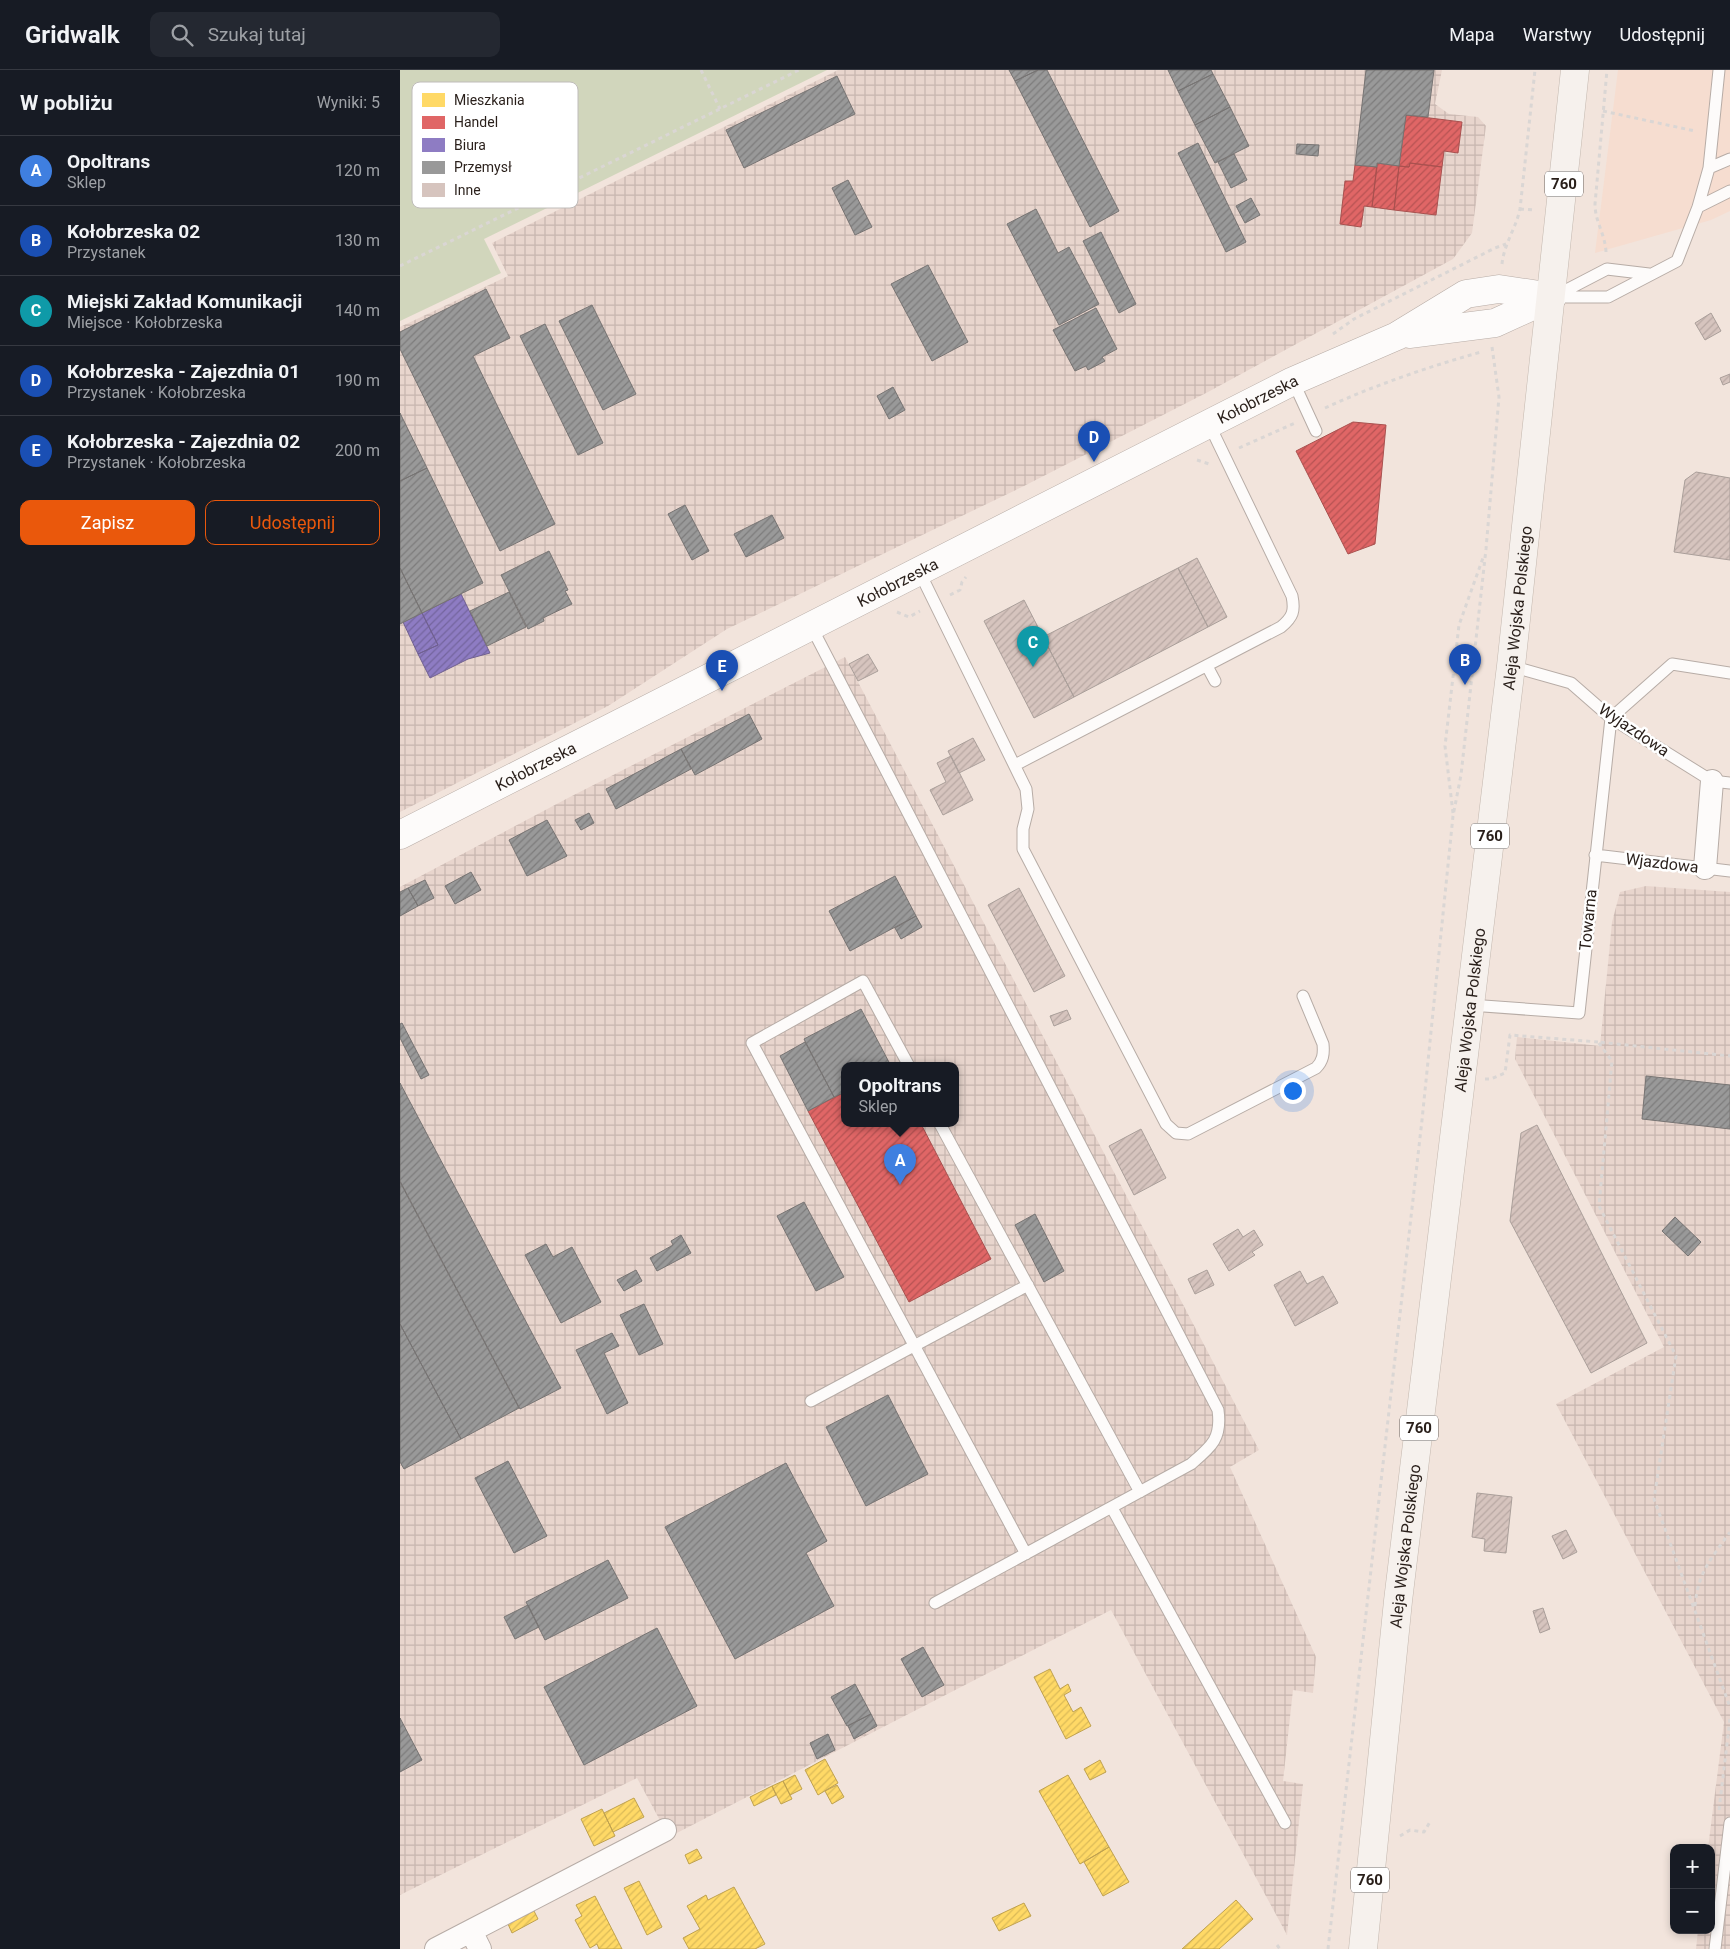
<!DOCTYPE html>
<html lang="pl">
<head>
<meta charset="utf-8">
<style>
	:root { --surface:#171b24; --page:#242831; --text:#f1f3f6; --muted:#9ea1a6; --line:#363941; --accent:#ea580c }
	body { margin:0; font-family:Roboto,sans-serif; background:var(--page); color:var(--text) }
	.controls { position:absolute; right:15px; bottom:15px; display:grid; overflow:hidden; border-radius:10px; box-shadow:0 2px 8px #0003 }
	.controls button { width:45px; height:45px; display:grid; place-items:center; padding:0; border:0; border-bottom:1px solid var(--line); background:var(--surface); color:var(--text); font:25px sans-serif }
	.you { position:absolute; left:892px; top:1020px; width:18px; height:18px; margin:-12px; border:4px solid #fff; border-radius:50%; background:#1a73e8; box-shadow:0 0 0 8px #1a73e833 }
	.badge { display:grid; place-items:center; width:32px; height:32px; border-radius:50%; background:var(--accent); color:#fff; font-size:16px; font-weight:700 }
	.pin { position:absolute; translate:-50% -41px; filter:drop-shadow(0 1px 2px #0008) }
	.pin::after { content:''; position:absolute; top:26px; width:18px; height:15px; background:inherit; clip-path:polygon(0 0,100% 0,50% 100%) }
	.popup { position:absolute; left:441px; top:992px; width:118px; height:65px; box-sizing:border-box; display:grid; place-content:center; border-radius:10px; background:var(--surface); filter:drop-shadow(0 1px 4px #0005); font-size:16px; white-space:nowrap; color:var(--muted) }
	.popup b { font-size:19px; color:var(--text) }
	.popup::after { content:''; position:absolute; left:50%; top:100%; margin-left:-10px; border:10px solid transparent; border-top-color:var(--surface) }
	.list { margin:0; padding:0; list-style:none }
	h2 { display:flex; justify-content:space-between; align-items:center; height:65px; margin:0; padding:0 20px; font-size:21px }
	h2 small { font-size:16px; font-weight:400; color:var(--muted) }
	.list li { display:grid; grid-template-columns:32px 1fr auto; gap:15px; align-items:center; box-sizing:border-box; height:70px; padding:0 20px; border-top:1px solid var(--line) }
	.list b { display:block; font-size:19px; white-space:nowrap }
	.list p { margin:0; font-size:16px; white-space:nowrap; color:var(--muted) }
	.list em { font-size:16px; font-style:normal; color:var(--muted) }
	.actions { display:flex; gap:10px; padding:15px 20px }
	.actions a { flex:1; padding:11px 0; border:1px solid var(--accent); border-radius:10px; text-align:center; font-size:18px; color:var(--accent) }
	.actions .main { background:var(--accent); color:#fff }
	.icon { flex:none; width:28px; height:28px; fill:none; stroke:currentColor; stroke-width:2; stroke-linecap:round; stroke-linejoin:round }
	.map { position:relative; flex:none; width:1330px; height:1879px; overflow:hidden }
	header { display:flex; align-items:center; gap:30px; box-sizing:border-box; height:70px; padding:0 25px; background:var(--surface); border-bottom:1px solid var(--line) }
	header strong { font-size:24px }
	nav { display:flex; gap:28px; margin-inline-start:auto; font-size:18px }
	.search { width:350px; height:45px; background:var(--page); display:flex; align-items:center; gap:12px; box-sizing:border-box; padding:0 18px; border-radius:10px; color:var(--muted); font-size:19px }
	main { display:flex }
	aside { flex:1; background:var(--surface) }
	.map>svg:first-child { display:block }
	.built { fill:#f6ddd0 }
	.industrial { fill:url(#industrial-grid); fill-rule:evenodd }
	.green { fill:#d1d6bc }
	.homes { fill:url(#homes-hatch); stroke:#bfa14f }
	.shops { fill:url(#shops-hatch); stroke:#a9514f }
	.offices { fill:url(#offices-hatch); stroke:#706090 }
	.industry { fill:url(#industry-hatch); stroke:#777473 }
	.building { fill:url(#building-hatch); stroke:#aa9f9a }
	.lines { fill:none; stroke-linecap:round; stroke-linejoin:round }
	.lane-casing { stroke:#b7aca6; stroke-width:13 }
	.street-casing { stroke:#b7aca6; stroke-width:24 }
	.secondary-casing { stroke:#b7aca6; stroke-width:29 }
	.primary-casing { stroke:#c3b7ae; stroke-width:29 }
	.path { stroke:#dad6d4; stroke-width:3; stroke-dasharray:4 4; stroke-linecap:butt }
	.lane { stroke:#fdfbfa; stroke-width:11 }
	.street { stroke:#fdfbfa; stroke-width:22 }
	.secondary { stroke:#fdfbfa; stroke-width:28 }
	.primary { stroke:#f6f1ed; stroke-width:28 }
	.labels { text-anchor:middle; dominant-baseline:central; stroke-width:5; stroke-linejoin:round; paint-order:stroke }
	.shield { fill:#fff; stroke:#69625f; stroke-width:1 }
	.shield-label { font-size:15px; font-weight:bold; fill:#291f1a }
	.street-label { font-size:16px; fill:#291f1a; stroke:#fff }
	.key { fill:#fff; stroke:#bfbcba; stroke-width:1 }
	.key-label { font-size:14px; fill:#291f1a }
</style>
</head>
<body>
<header>
<strong>Gridwalk</strong>
<div class="search"><svg class="icon" aria-label="search" viewBox="0 0 24 24"><circle cx="10" cy="10" r="6"/><path d="M15 15l6 6"/></svg>Szukaj tutaj</div>
<nav><a>Mapa</a><a>Warstwy</a><a>Udostępnij</a></nav>
</header>
<main>
<aside>
<h2>W pobliżu<small>Wyniki: 5</small></h2>
<ul class="list">
<li><span class="badge" style="background:#3f7fe0">A</span><div><b>Opoltrans</b><p>Sklep</p></div><em>120 m</em></li>
<li><span class="badge" style="background:#1a4fb4">B</span><div><b>Kołobrzeska 02</b><p>Przystanek</p></div><em>130 m</em></li>
<li><span class="badge" style="background:#0f9aa8">C</span><div><b>Miejski Zakład Komunikacji</b><p>Miejsce · Kołobrzeska</p></div><em>140 m</em></li>
<li><span class="badge" style="background:#1a4fb4">D</span><div><b>Kołobrzeska - Zajezdnia 01</b><p>Przystanek · Kołobrzeska</p></div><em>190 m</em></li>
<li><span class="badge" style="background:#1a4fb4">E</span><div><b>Kołobrzeska - Zajezdnia 02</b><p>Przystanek · Kołobrzeska</p></div><em>200 m</em></li>
</ul>
<div class="actions"><a class="main">Zapisz</a><a>Udostępnij</a></div>
</aside>
<div class="map">
<svg width="1330" height="1879" viewBox="0 0 1330 1879">
	<defs>
		<pattern id="industrial-grid" width="8" height="8" patternUnits="userSpaceOnUse" patternTransform="scale(1.25)"><rect width="8" height="8" fill="#e8d5cd"/><path d="M0 4h8M4 0v8" fill="none" stroke="#c7b6af"/></pattern>
		<pattern id="homes-hatch" width="6" height="6" patternUnits="userSpaceOnUse" patternTransform="scale(1.25)"><rect width="6" height="6" fill="#ffd966"/><path d="M-1 1l2-2M0 6l6-6M5 7l2-2" fill="none" stroke="#dbba58"/></pattern>
		<pattern id="shops-hatch" width="6" height="6" patternUnits="userSpaceOnUse" patternTransform="scale(1.25)"><rect width="6" height="6" fill="#e06666"/><path d="M-1 1l2-2M0 6l6-6M5 7l2-2" fill="none" stroke="#b65353"/></pattern>
		<pattern id="offices-hatch" width="6" height="6" patternUnits="userSpaceOnUse" patternTransform="scale(1.25)"><rect width="6" height="6" fill="#8e7cc3"/><path d="M-1 1l2-2M0 6l6-6M5 7l2-2" fill="none" stroke="#74659e"/></pattern>
		<pattern id="industry-hatch" width="6" height="6" patternUnits="userSpaceOnUse" patternTransform="scale(1.25)"><rect width="6" height="6" fill="#999"/><path d="M-1 1l2-2M0 6l6-6M5 7l2-2" fill="none" stroke="#7d7c7c"/></pattern>
		<pattern id="building-hatch" width="6" height="6" patternUnits="userSpaceOnUse" patternTransform="scale(1.25)"><rect width="6" height="6" fill="#d6c4be"/><path d="M-1 1l2-2M0 6l6-6M5 7l2-2" fill="none" stroke="#b8a8a3"/></pattern>
	</defs>
	<rect width="100%" height="100%" fill="#f2e4dc"/>
	<path class="built" d="M 1218,0 L 1330,0 L 1330,141 L 1311,150 L 1195,183 Z"/>
	<path class="industrial" d="M 438,0 L 1042,0 L 1035,34 L 1049,44 L 1078,47 L 1086,56 L 1072,163 L 1053,189 L 808,322 L 624,416 L 327,559 L 208,636 L 0,742 L 0,257 L 108,206 L 92,173 Z
		M 445,587 L 859,1380 L 830,1397 L 916,1587 L 913,1623 L 893,1620 L 883,1711 L 903,1714 L 887,1865 L 711,1540 L 269,1767 L 237,1708 L 0,1825 L 0,817 L 168,728 ZM 445,996 L 555,996 L 555,1054 L 445,1054 Z
		M 1246,816 L 1330,822 L 1330,1879 L 1296,1879 L 1298,1860 L 1311,1860 L 1311,1778 L 1308,1778 L 1324,1652 L 1156,1334 L 1264,1277 L 1115,989 L 1117,967 L 1200,976 L 1212,852 L 1220,822 Z"/>
	<path class="green" d="M 0,0 L 427,0 L 84,169 L 101,203 L 0,251 Z"/>
	<path class="homes" d="M 650,1599 L 660,1619 L 668,1614 L 671,1621 L 664,1625 L 673,1642 L 681,1637 L 691,1656 L 666,1669 L 634,1607 Z
		M 425,1689 L 438,1713 L 418,1725 L 405,1700 Z
		M 700,1690 L 706,1702 L 690,1710 L 684,1699 Z
		M 395,1705 L 402,1719 L 390,1725 L 383,1711 Z
		M 668,1705 L 709,1777 L 680,1794 L 639,1721 Z
		M 383,1711 L 392,1729 L 381,1734 L 372,1716 Z
		M 437,1715 L 444,1727 L 432,1734 L 425,1721 Z
		M 372,1716 L 376,1725 L 354,1736 L 350,1727 Z
		M 234,1728 L 244,1747 L 213,1762 L 204,1743 Z
		M 202,1739 L 215,1766 L 194,1776 L 181,1749 Z
		M 709,1777 L 729,1812 L 703,1826 L 684,1792 Z
		M 297,1779 L 302,1788 L 289,1794 L 285,1785 Z
		M 239,1811 L 262,1857 L 247,1865 L 224,1818 Z
		M 334,1817 L 365,1874 L 355,1879 L 289,1879 L 283,1868 L 300,1859 L 287,1836 L 306,1825 L 308,1830 Z
		M 195,1826 L 222,1879 L 199,1879 L 197,1874 L 190,1878 L 175,1850 L 182,1846 L 176,1835 Z
		M 836,1830 L 853,1849 L 819,1879 L 782,1879 Z
		M 624,1833 L 631,1846 L 599,1861 L 592,1848 Z
		M 134,1841 L 138,1849 L 112,1863 L 108,1854 Z"/>
	<path class="shops" d="M 1006,45 L 1062,52 L 1058,83 L 1044,81 L 1042,97 L 1010,93 L 1009,97 L 999,96 Z
		M 977,93 L 999,96 L 994,140 L 972,137 Z
		M 1010,93 L 1042,97 L 1036,145 L 994,140 L 999,96 L 1009,97 Z
		M 955,95 L 977,97 L 972,137 L 964,136 L 961,157 L 940,154 L 945,111 L 953,111 Z
		M 953,352 L 986,355 L 975,474 L 948,484 L 896,381 Z
		M 445,1022 L 445,1054 L 521,1054 L 591,1189 L 509,1232 L 408,1041 Z"/>
	<path class="offices" d="M 61,524 L 90,583 L 68,589 L 30,608 L 18,584 L 38,575 L 22,543 Z
		M 22,543 L 38,575 L 18,584 L 3,552 Z"/>
	<path class="industry" d="M 609,0 L 638,0 L 615,11 Z
		M 638,0 L 647,0 L 719,141 L 690,157 L 615,11 Z
		M 768,0 L 811,0 L 813,4 L 778,21 Z
		M 966,0 L 1034,0 L 1028,47 L 1006,45 L 999,96 L 977,93 L 977,97 L 955,95 Z
		M 813,4 L 830,37 L 795,55 L 778,21 Z
		M 437,6 L 455,44 L 344,98 L 326,60 Z
		M 830,37 L 849,76 L 815,93 L 795,55 Z
		M 798,73 L 846,172 L 826,182 L 778,83 Z
		M 897,74 L 919,75 L 918,86 L 896,84 Z
		M 834,84 L 847,110 L 831,118 L 818,92 Z
		M 448,110 L 472,157 L 455,165 L 432,118 Z
		M 851,128 L 860,145 L 845,153 L 836,136 Z
		M 636,139 L 658,183 L 669,177 L 699,234 L 659,255 L 607,154 Z
		M 701,162 L 736,234 L 719,243 L 683,171 Z
		M 528,195 L 568,272 L 532,291 L 491,214 Z
		M 86,219 L 110,268 L 73,286 L 155,454 L 100,481 L 0,279 L 0,262 Z
		M 192,235 L 236,324 L 203,340 L 159,251 Z
		M 696,238 L 717,279 L 702,287 L 705,291 L 688,300 L 686,296 L 675,301 L 653,260 Z
		M 145,254 L 203,373 L 178,385 L 120,266 Z
		M 493,317 L 505,340 L 489,349 L 477,326 Z
		M 0,343 L 27,398 L 0,411 Z
		M 27,398 L 83,513 L 22,543 L 0,498 L 0,411 Z
		M 285,435 L 309,481 L 292,490 L 268,444 Z
		M 372,445 L 384,468 L 346,487 L 334,464 Z
		M 149,481 L 168,520 L 165,521 L 172,534 L 143,548 L 144,551 L 128,559 L 101,505 Z
		M 0,498 L 22,543 L 0,554 Z
		M 109,522 L 126,557 L 87,576 L 70,541 Z
		M 349,644 L 362,669 L 295,705 L 281,679 Z
		M 281,679 L 291,699 L 216,739 L 206,719 Z
		M 189,743 L 194,753 L 181,760 L 175,750 Z
		M 147,750 L 167,786 L 127,806 L 109,770 Z
		M 71,802 L 81,820 L 55,834 L 45,816 Z
		M 495,806 L 516,846 L 450,881 L 429,841 Z
		M 25,810 L 34,828 L 18,836 L 8,818 Z
		M 8,818 L 18,836 L 0,846 L 0,822 Z
		M 516,846 L 522,857 L 501,869 L 495,858 Z
		M 461,939 L 491,996 L 445,996 L 445,1022 L 434,1027 L 404,969 Z
		M 2,953 L 29,1005 L 21,1009 L 0,968 L 0,954 Z
		M 405,972 L 434,1027 L 408,1041 L 380,986 Z
		M 1246,1006 L 1330,1015 L 1330,1059 L 1242,1049 Z
		M 0,1013 L 161,1318 L 120,1339 L 0,1111 Z
		M 0,1112 L 119,1338 L 61,1369 L 0,1254 Z
		M 404,1132 L 444,1207 L 416,1221 L 377,1146 Z
		M 635,1144 L 664,1201 L 644,1212 L 615,1155 Z
		M 1275,1147 L 1301,1172 L 1288,1186 L 1262,1161 Z
		M 281,1165 L 291,1183 L 257,1201 L 250,1188 L 273,1175 L 271,1171 Z
		M 146,1174 L 153,1187 L 172,1177 L 201,1232 L 161,1253 L 125,1185 Z
		M 236,1200 L 242,1211 L 224,1221 L 217,1210 Z
		M 244,1234 L 263,1274 L 239,1285 L 220,1245 Z
		M 0,1254 L 61,1369 L 4,1399 L 0,1392 Z
		M 212,1263 L 219,1276 L 204,1283 L 228,1333 L 207,1344 L 176,1280 Z
		M 488,1325 L 528,1404 L 466,1436 L 426,1357 Z
		M 108,1391 L 147,1466 L 114,1483 L 75,1408 Z
		M 386,1393 L 427,1471 L 406,1483 L 434,1536 L 335,1589 L 265,1457 Z
		M 208,1490 L 228,1528 L 145,1570 L 126,1532 Z
		M 128,1535 L 139,1557 L 115,1569 L 104,1547 Z
		M 257,1558 L 297,1636 L 184,1695 L 144,1617 Z
		M 523,1577 L 544,1615 L 522,1627 L 501,1589 Z
		M 455,1614 L 471,1644 L 447,1656 L 431,1627 Z
		M 471,1644 L 477,1656 L 454,1669 L 448,1656 Z
		M 0,1648 L 22,1690 L 0,1702 Z
		M 428,1664 L 435,1680 L 417,1689 L 410,1673 Z"/>
	<path class="building" d="M 1311,243 L 1321,261 L 1305,270 L 1295,253 Z
		M 1330,304 L 1330,312 L 1323,315 L 1320,308 Z
		M 1296,402 L 1330,408 L 1330,490 L 1274,482 L 1285,410 Z
		M 797,488 L 827,547 L 808,557 L 778,498 Z
		M 778,498 L 808,557 L 674,627 L 643,567 Z
		M 624,530 L 674,627 L 634,648 L 584,551 Z
		M 468,584 L 478,601 L 458,611 L 449,594 Z
		M 573,668 L 585,690 L 559,703 L 548,681 Z
		M 551,686 L 573,730 L 543,745 L 530,720 L 546,712 L 537,693 Z
		M 619,818 L 665,906 L 634,922 L 588,835 Z
		M 667,940 L 671,949 L 654,956 L 650,946 Z
		M 1137,1055 L 1247,1273 L 1191,1303 L 1110,1151 L 1121,1063 Z
		M 741,1059 L 766,1108 L 734,1125 L 709,1076 Z
		M 838,1159 L 843,1167 L 854,1160 L 863,1175 L 852,1182 L 855,1185 L 829,1201 L 813,1174 Z
		M 807,1200 L 814,1215 L 795,1224 L 788,1209 Z
		M 900,1201 L 907,1214 L 923,1206 L 938,1233 L 895,1256 L 874,1215 Z
		M 1077,1423 L 1112,1427 L 1106,1483 L 1084,1481 L 1085,1469 L 1072,1467 Z
		M 1166,1460 L 1177,1482 L 1163,1489 L 1152,1466 Z
		M 1143,1538 L 1150,1559 L 1140,1563 L 1133,1541 Z"/>
	<g class="lines">
		<g class="lane-casing">
			<path id="lane" d="M 1309,98 L 1330,89
				M 1298,137 L 1330,121
				M 1155,226 L 1207,199 L 1249,204
				M 1152,227 L 1208,227 L 1277,191 L 1298,137 L 1309,98 L 1319,0
				M 893,311 L 916,361
				M 519,501 L 626,719 L 628,739 L 623,759 L 623,779 L 766,1054 L 776,1063 L 788,1064 L 916,998 C 923,991 924,984 923,974 L 903,926
				M 411,556 L 818,1340 C 822,1369 811,1377 791,1394 L 535,1533
				M 807,596 L 815,611
				M 1111,596 L 1171,613 L 1211,648 L 1312,711 L 1330,713
				M 1211,648 L 1272,594 L 1330,603
				M 615,695 L 881,557 C 893,547 895,541 892,526 L 809,354
				M 1195,785 L 1330,801
				M 1070,935 L 1179,943 L 1211,648
				M 509,996 L 463,911 L 352,973 L 626,1484
				M 540,1054 L 740,1422
				M 411,1331 L 628,1215
				M 712,1438 L 885,1753
				M 1315,1879 L 1330,1753"/>
		</g>
		<g class="street-casing">
			<path id="street" d="M 1305,798 L 1312,711
				M 71,1861 L 80,1879
				M 36,1879 L 265,1760"/>
		</g>
		<g class="secondary-casing">
			<g id="secondary">
				<path d="M 1009,264 L 1095,253 L 1152,227"/>
				<path id="s1" d="M 0,765 L 893,311 L 997,266 L 1066,224 L 1099,219 L 1152,227"/>
			</g>
		</g>
		<g class="primary-casing">
			<g id="primary">
				<path id="s2" d="M 963,1879 L 998,1531 L 1111,596 L 1175,0"/>
			</g>
		</g>
		<path class="path" d="M 301,0 L 320,39
			M 1203,41 L 1295,61
			M 1120,139 L 1134,140
			M 1206,182 C 1205,163 1195,152 1195,134 L 1207,0
			M 1102,194 C 1104,174 1116,158 1120,139 L 1135,0
			M 0,196 L 399,0
			M 933,264 L 954,249 L 1095,178 L 1106,174
			M 925,338 C 975,315 1028,297 1081,282
			M 839,378 L 895,353
			M 797,390 L 809,394
			M 550,525 L 560,520 L 562,512 L 566,507
			M 497,542 L 509,547 L 520,541
			M 1053,743 L 1045,676 L 1059,555 L 1084,485
			M 1330,984 L 1330,986 L 1198,972 L 1212,991 L 1199,1136 L 1276,1286 L 1254,1429 L 1330,1637
			M 1085,1009 L 1091,1009 L 1105,1003 L 1110,965 L 1198,972
			M 1295,1536 C 1298,1502 1311,1489 1330,1462
			M 1319,1740 L 1330,1649
			M 1000,1766 L 1010,1760 L 1024,1762 L 1031,1750
			M 877,1875 L 880,1879
			M 928,1879 L 1022,1050 L 1053,746 L 1061,705 L 1086,479 L 1099,327 L 1092,277"/>
		<use href="#lane" class="lane"/>
		<use href="#street" class="street"/>
		<use href="#secondary" class="secondary"/>
		<use href="#primary" class="primary"/>
	</g>
	<g class="labels">
		<g class="shield">
			<rect x="1145" y="101.5" width="38" height="25" rx="4"/>
			<rect x="1071" y="753.5" width="38" height="25" rx="4"/>
			<rect x="1000" y="1345.5" width="38" height="25" rx="4"/>
			<rect x="951" y="1797.5" width="38" height="25" rx="4"/>
		</g>
		<g class="shield-label">
			<text x="1164" y="114">760</text>
			<text x="1090" y="766">760</text>
			<text x="1019" y="1358">760</text>
			<text x="970" y="1810">760</text>
		</g>
		<g class="street-label">
			<text stroke="none"><textPath href="#s1" startOffset="962">Kołobrzeska</textPath></text>
			<text stroke="none"><textPath href="#s1" startOffset="558">Kołobrzeska</textPath></text>
			<text stroke="none"><textPath href="#s2" startOffset="1350">Aleja Wojska Polskiego</textPath></text>
			<text transform="translate(1234 660) rotate(34)">Wyjazdowa</text>
			<text stroke="none"><textPath href="#s1" startOffset="152">Kołobrzeska</textPath></text>
			<text transform="translate(1262 793) rotate(7)">Wjazdowa</text>
			<text transform="translate(1188 850) rotate(-84)">Towarna</text>
			<text stroke="none"><textPath href="#s2" startOffset="945">Aleja Wojska Polskiego</textPath></text>
			<text stroke="none"><textPath href="#s2" startOffset="405">Aleja Wojska Polskiego</textPath></text>
		</g>
	</g>
	<rect x="12" y="12" width="166" height="126" rx="8" class="key"/>
	<rect x="22" y="23" width="23" height="14" fill="#ffd966"/>
	<rect x="22" y="46" width="23" height="13" fill="#e06666"/>
	<rect x="22" y="68" width="23" height="14" fill="#8e7cc3"/>
	<rect x="22" y="91" width="23" height="13" fill="#999"/>
	<rect x="22" y="113" width="23" height="14" fill="#d6c4be"/>
	<g class="key-label">
		<text x="54" y="35">Mieszkania</text>
		<text x="54" y="57">Handel</text>
		<text x="54" y="80">Biura</text>
		<text x="54" y="102">Przemysł</text>
		<text x="54" y="125">Inne</text>
	</g>
</svg>
<div class="controls">
<button>+</button>
<button>−</button>
</div>
<div class="you"></div>
<div class="pin badge" style="left:500px;top:1115px;background:#3f7fe0">A</div>
<div class="popup"><b>Opoltrans</b>Sklep</div>
<div class="pin badge" style="left:1065px;top:615px;background:#1a4fb4">B</div>
<div class="pin badge" style="left:633px;top:597px;background:#0f9aa8">C</div>
<div class="pin badge" style="left:694px;top:392px;background:#1a4fb4">D</div>
<div class="pin badge" style="left:322px;top:621px;background:#1a4fb4">E</div>
</div>
</main>
</body>
</html>
